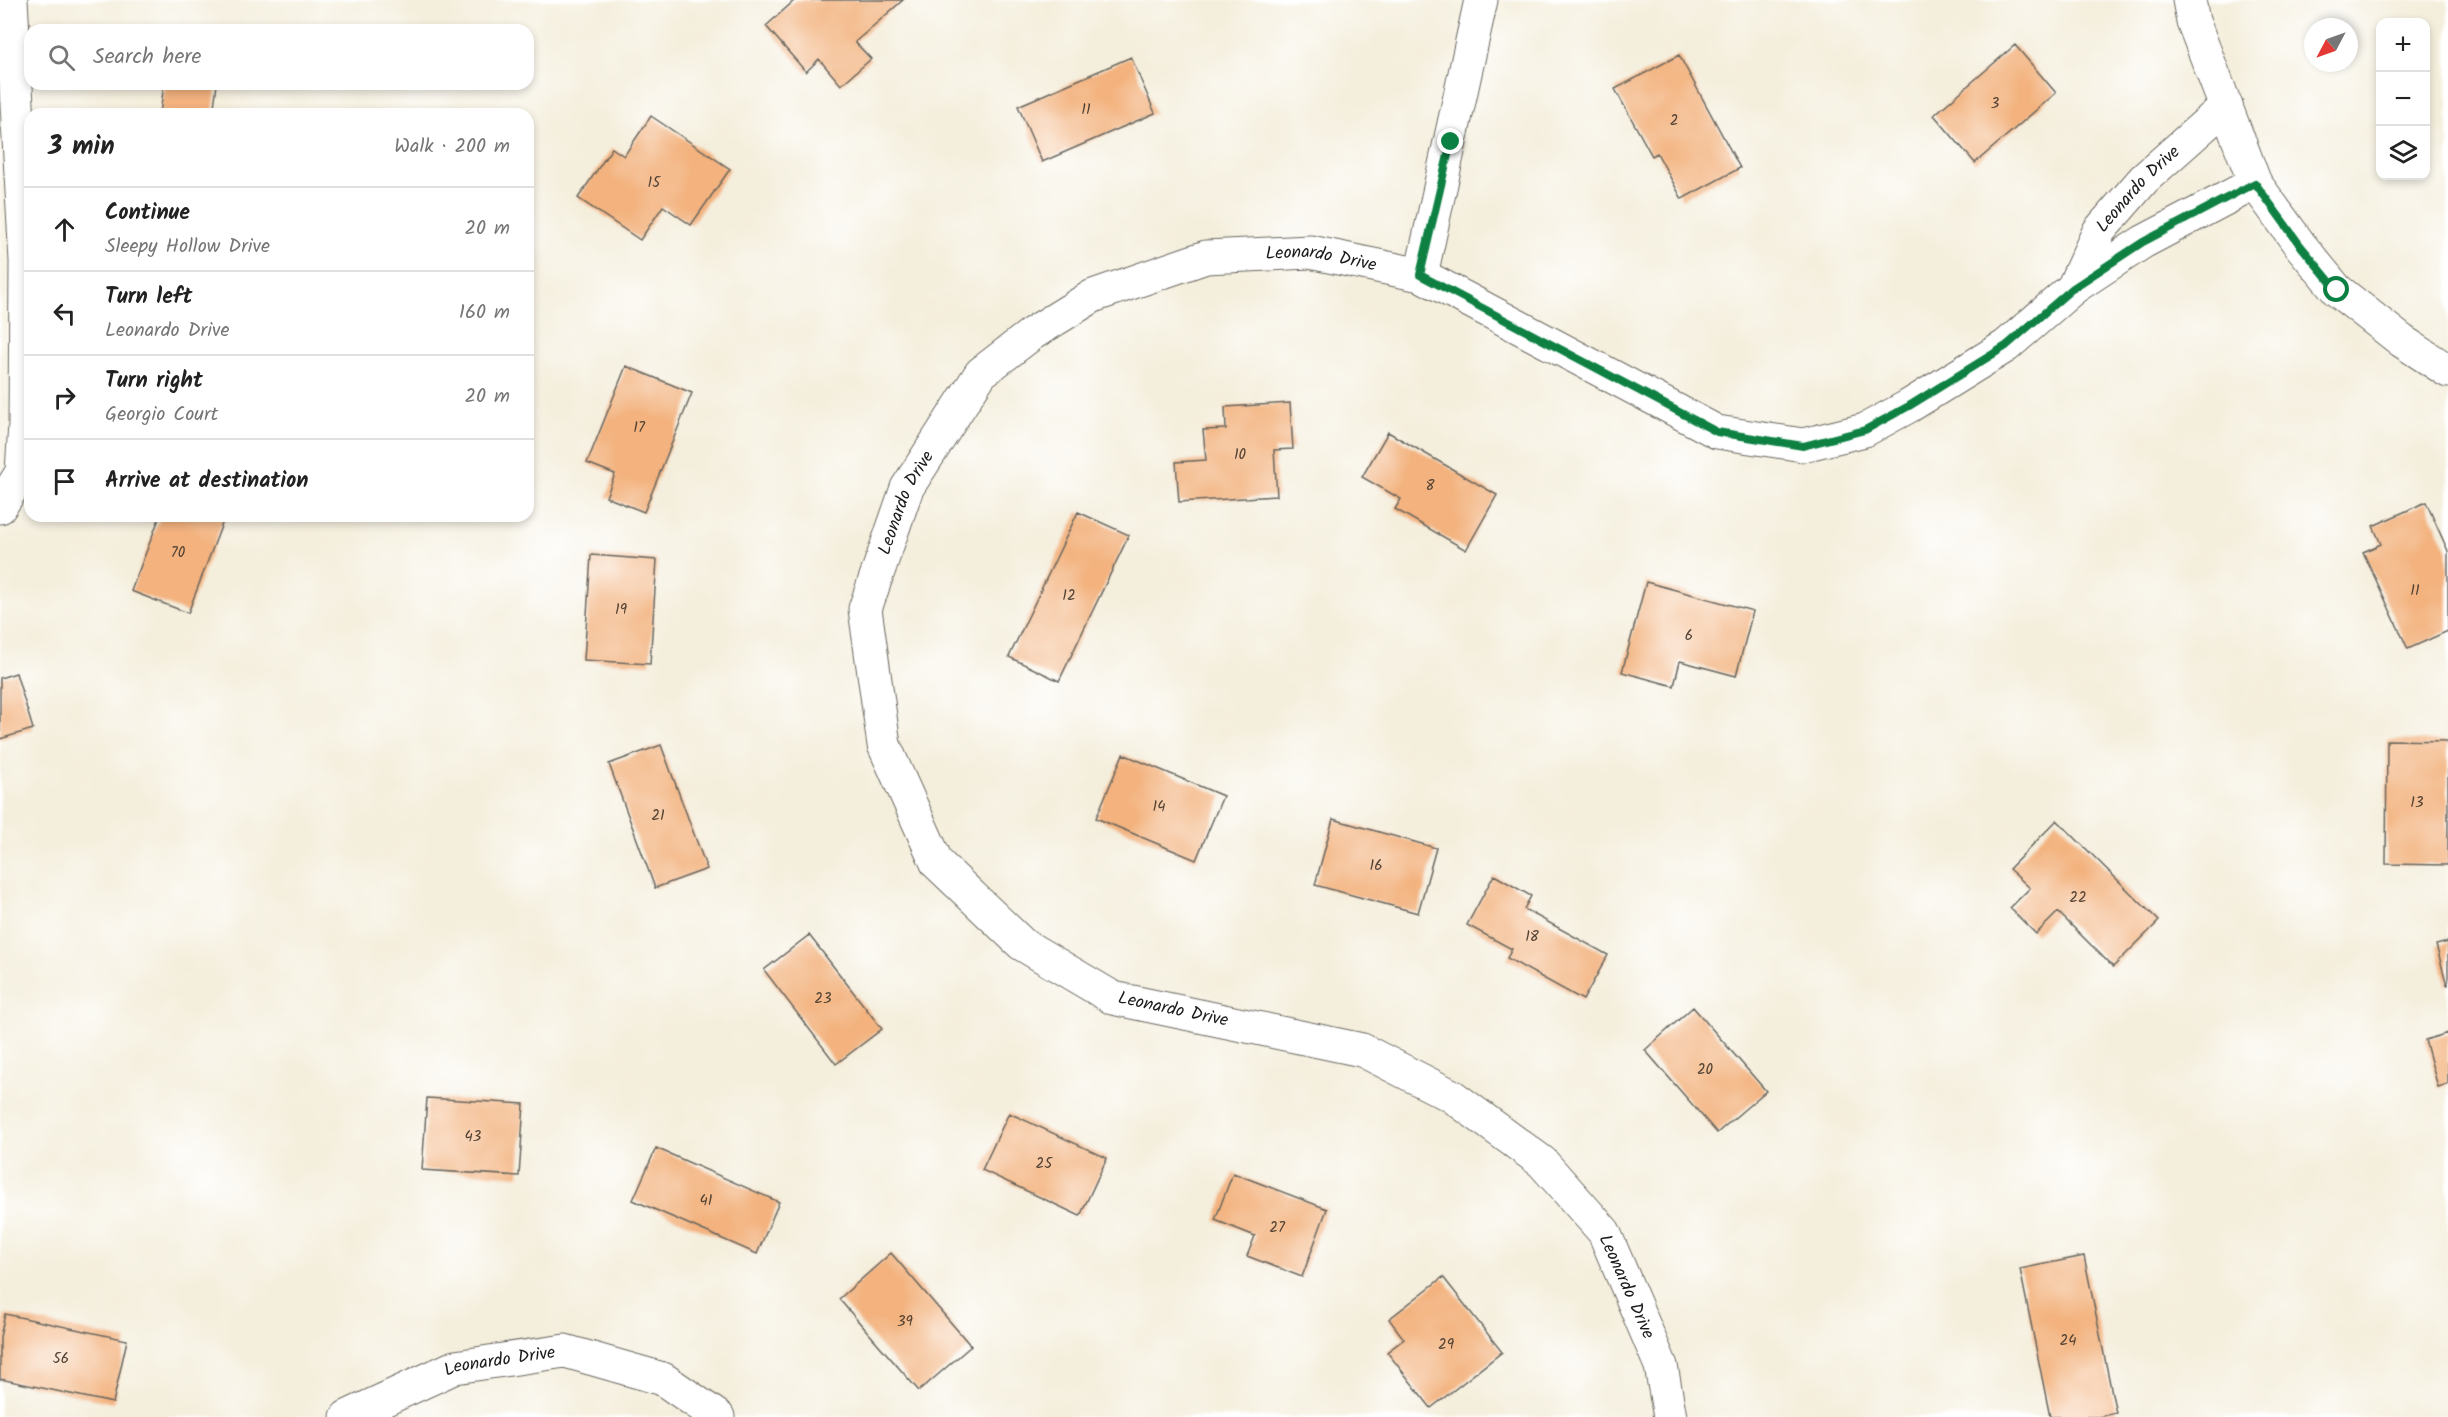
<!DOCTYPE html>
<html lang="en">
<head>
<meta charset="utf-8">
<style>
	:root { --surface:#fff; --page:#f6f6f6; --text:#222; --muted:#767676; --line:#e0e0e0 }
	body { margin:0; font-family:Kalam,sans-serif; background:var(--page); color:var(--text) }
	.controls { position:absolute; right:18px; top:18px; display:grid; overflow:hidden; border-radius:12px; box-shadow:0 3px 9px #0003 }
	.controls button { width:54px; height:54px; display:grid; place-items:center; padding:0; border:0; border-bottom:2px solid var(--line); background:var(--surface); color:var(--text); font:30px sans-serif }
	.compass { position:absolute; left:2304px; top:18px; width:54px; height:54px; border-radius:50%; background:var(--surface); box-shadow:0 3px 9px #0003; rotate:229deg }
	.stop { position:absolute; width:18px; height:18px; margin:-14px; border:4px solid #0b8043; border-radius:50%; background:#fff }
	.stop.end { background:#0b8043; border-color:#fff; box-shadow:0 2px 6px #0008 }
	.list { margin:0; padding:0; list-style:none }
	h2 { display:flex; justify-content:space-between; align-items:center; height:78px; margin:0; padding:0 24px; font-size:26px }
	h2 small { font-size:20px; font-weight:400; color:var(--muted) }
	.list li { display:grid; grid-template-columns:39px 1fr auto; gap:18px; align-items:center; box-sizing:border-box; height:84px; padding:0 24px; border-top:2px solid var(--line) }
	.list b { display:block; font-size:22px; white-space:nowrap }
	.list p { margin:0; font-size:20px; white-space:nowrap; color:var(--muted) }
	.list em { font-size:20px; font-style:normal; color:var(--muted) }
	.icon { flex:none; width:33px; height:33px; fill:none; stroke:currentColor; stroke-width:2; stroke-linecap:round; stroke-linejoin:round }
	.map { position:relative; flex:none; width:2448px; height:1417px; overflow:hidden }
	.search { position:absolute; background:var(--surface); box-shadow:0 3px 9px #0003; left:24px; top:24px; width:510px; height:66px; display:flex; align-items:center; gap:15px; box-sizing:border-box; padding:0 21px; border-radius:18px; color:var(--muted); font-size:22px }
	.panel { position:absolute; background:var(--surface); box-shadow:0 3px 9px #0003; left:24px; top:108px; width:510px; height:414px; border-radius:18px }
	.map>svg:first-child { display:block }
	.building { fill:#f3b27e }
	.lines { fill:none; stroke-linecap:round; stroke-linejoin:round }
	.minor-casing { stroke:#68665f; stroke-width:35 }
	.minor { stroke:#fff; stroke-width:33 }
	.route { stroke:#0b8043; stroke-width:8 }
	.labels { text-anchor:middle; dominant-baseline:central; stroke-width:5; stroke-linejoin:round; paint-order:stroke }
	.number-label { font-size:15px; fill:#524234 }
	.street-label { font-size:18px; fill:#1c1c1c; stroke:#fff }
</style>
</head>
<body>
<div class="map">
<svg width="2448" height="1417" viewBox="0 0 2448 1417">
	<rect width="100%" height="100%" fill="#fff"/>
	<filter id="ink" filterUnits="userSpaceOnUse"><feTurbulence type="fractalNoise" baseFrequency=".0167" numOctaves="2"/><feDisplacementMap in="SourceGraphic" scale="12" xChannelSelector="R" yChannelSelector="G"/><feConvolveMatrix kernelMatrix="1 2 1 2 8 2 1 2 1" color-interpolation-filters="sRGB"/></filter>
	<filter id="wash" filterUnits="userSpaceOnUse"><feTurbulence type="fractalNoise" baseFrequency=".008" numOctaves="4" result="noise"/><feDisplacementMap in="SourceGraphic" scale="24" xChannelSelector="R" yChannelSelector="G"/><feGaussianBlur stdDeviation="1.35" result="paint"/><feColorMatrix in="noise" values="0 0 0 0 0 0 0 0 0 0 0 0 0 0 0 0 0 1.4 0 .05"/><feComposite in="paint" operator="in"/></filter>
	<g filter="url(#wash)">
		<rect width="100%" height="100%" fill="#f4eedc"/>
		<g id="blocks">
			<path class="building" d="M 795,0 L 903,0 L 855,42 L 871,59 L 841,85 L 819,59 L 806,72 L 766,26 Z
				M 2015,45 L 2056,93 L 1975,163 L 1934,115 Z
				M 1679,55 L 1740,168 L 1682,199 L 1657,153 L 1652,156 L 1615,89 Z
				M 1131,57 L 1155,113 L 1042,162 L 1018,106 Z
				M 164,84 L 217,84 L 213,114 L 160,114 Z
				M 651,116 L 730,169 L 691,225 L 663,206 L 640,240 L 578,198 L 612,148 L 624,156 Z
				M 626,366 L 692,393 L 644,512 L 606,497 L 615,474 L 587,463 Z
				M 1290,403 L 1293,449 L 1274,450 L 1277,496 L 1179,502 L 1176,462 L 1206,460 L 1203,430 L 1226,429 L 1225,407 Z
				M 1388,432 L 1497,495 L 1466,550 L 1395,509 L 1401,499 L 1362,477 Z
				M 2426,502 L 2448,551 L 2448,631 L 2408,649 L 2363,552 L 2381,544 L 2373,526 Z
				M 1078,512 L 1129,535 L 1059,681 L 1009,657 Z
				M 160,516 L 225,516 L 188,613 L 131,591 Z
				M 591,555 L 657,560 L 650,664 L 584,660 Z
				M 1646,582 L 1753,611 L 1736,676 L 1680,661 L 1674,686 L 1622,672 Z
				M 16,673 L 33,729 L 0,739 L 0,678 Z
				M 2387,740 L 2448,741 L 2448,865 L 2386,864 Z
				M 661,745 L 707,869 L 655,888 L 609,764 Z
				M 1123,754 L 1223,796 L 1196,860 L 1096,818 Z
				M 1333,819 L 1436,848 L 1418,913 L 1315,885 Z
				M 2057,820 L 2159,921 L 2113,967 L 2058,912 L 2036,934 L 2010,908 L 2030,888 L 2009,869 Z
				M 1494,875 L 1531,896 L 1524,909 L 1608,955 L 1583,1000 L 1507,958 L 1512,949 L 1467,925 Z
				M 809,935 L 882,1029 L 836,1064 L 764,970 Z
				M 2448,942 L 2448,985 L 2447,985 L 2436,945 Z
				M 1693,1007 L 1766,1091 L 1717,1133 L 1645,1050 Z
				M 2448,1033 L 2448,1084 L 2438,1087 L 2425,1040 Z
				M 427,1098 L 524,1104 L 519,1176 L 422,1170 Z
				M 1009,1113 L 1107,1158 L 1080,1216 L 982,1170 Z
				M 656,1148 L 779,1202 L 757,1254 L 633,1200 Z
				M 1233,1173 L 1327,1209 L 1302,1277 L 1247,1256 L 1255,1236 L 1215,1220 Z
				M 891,1253 L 971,1346 L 919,1391 L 839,1299 Z
				M 2084,1256 L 2116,1413 L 2099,1417 L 2050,1417 L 2020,1269 Z
				M 1443,1277 L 1502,1352 L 1431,1408 L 1387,1352 L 1404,1339 L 1389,1319 Z
				M 5,1314 L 127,1340 L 113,1403 L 0,1379 L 0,1337 Z"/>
		</g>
	</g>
	<g filter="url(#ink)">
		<use href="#blocks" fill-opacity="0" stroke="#68665f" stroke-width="1.5"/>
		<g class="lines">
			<g class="minor-casing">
				<g id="minor">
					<path d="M 2189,0 L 2193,21 L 2255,183 L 2300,245 L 2337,290 L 2402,341 L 2448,371"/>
					<path d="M 1421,275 L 1481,0"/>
					<path id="s1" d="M 2073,288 L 2099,231 L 2144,179 L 2226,106"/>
					<path d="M 0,507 L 22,472 L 25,424 L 26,261 L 11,0"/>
					<path id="s2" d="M 347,1417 L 455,1367 L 565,1351 L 663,1379 L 718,1417"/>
					<path id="s3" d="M 1670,1417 L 1661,1366 L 1604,1232 L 1542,1162 L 1452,1096 L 1362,1050 L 1113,998 L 1022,944 L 937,863 L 884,745 L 865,609 L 907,488 L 981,373 L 1033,333 L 1093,296 L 1206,257 L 1310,252 L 1421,275 L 1717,432 L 1803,445 L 1865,430 L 1909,406 L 2006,346 L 2073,288 L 2143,242 L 2255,183"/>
				</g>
			</g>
			<use href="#minor" class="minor"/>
		</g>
	</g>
	<g class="lines" filter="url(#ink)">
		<path class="route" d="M 1451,142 L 1420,275 L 1717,432 L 1803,446 L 1865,430 L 1909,406 L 2006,346 L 2073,288 L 2143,242 L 2255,183 L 2300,245 L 2337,290"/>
	</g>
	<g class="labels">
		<g class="number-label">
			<text x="1995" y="104">3</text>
			<text x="1086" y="110">11</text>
			<text x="1674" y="121">2</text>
			<text x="654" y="183">15</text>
			<text x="639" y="428">17</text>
			<text x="1240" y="455">10</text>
			<text x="1430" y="486">8</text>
			<text x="178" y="553">70</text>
			<text x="2415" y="591">11</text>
			<text x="1069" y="596">12</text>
			<text x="621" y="610">19</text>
			<text x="1689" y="636">6</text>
			<text x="2417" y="803">13</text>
			<text x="1159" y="807">14</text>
			<text x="658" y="816">21</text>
			<text x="1376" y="866">16</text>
			<text x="2078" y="898">22</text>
			<text x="1532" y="937">18</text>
			<text x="823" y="999">23</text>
			<text x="1705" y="1070">20</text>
			<text x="473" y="1137">43</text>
			<text x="1044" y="1164">25</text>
			<text x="706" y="1201">41</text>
			<text x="1277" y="1228">27</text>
			<text x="905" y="1322">39</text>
			<text x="2068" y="1341">24</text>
			<text x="1446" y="1345">29</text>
			<text x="61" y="1359">56</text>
		</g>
		<g class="street-label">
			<text stroke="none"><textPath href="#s1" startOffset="120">Leonardo Drive</textPath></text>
			<text stroke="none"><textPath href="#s3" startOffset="1884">Leonardo Drive</textPath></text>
			<text stroke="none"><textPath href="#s3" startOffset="1362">Leonardo Drive</textPath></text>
			<text transform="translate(1173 1010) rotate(12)">Leonardo Drive</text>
			<text transform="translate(1626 1287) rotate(66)">Leonardo Drive</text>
			<text stroke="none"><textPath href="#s2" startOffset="164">Leonardo Drive</textPath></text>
		</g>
	</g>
</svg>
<div class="controls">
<button>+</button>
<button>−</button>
<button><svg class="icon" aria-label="layers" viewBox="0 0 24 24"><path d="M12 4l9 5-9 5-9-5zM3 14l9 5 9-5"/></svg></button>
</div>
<svg class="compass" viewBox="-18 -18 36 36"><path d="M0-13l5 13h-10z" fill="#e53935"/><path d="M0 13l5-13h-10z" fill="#767676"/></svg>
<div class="stop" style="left:2337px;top:290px"></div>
<div class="stop end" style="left:1451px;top:142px"></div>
<div class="search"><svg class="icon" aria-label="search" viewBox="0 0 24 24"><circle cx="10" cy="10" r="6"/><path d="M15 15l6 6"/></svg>Search here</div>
<section class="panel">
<h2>3 min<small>Walk · 200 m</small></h2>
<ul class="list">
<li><svg class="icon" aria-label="ahead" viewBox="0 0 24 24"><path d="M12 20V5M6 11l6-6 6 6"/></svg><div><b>Continue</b><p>Sleepy Hollow Drive</p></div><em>20 m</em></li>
<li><svg class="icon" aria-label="left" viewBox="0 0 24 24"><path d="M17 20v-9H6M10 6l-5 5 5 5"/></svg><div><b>Turn left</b><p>Leonardo Drive</p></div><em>160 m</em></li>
<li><svg class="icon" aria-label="right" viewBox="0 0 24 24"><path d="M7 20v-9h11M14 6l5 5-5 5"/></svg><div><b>Turn right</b><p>Georgio Court</p></div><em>20 m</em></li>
<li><svg class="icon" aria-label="arrive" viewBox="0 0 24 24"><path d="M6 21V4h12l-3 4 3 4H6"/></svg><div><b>Arrive at destination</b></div></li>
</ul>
</section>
</div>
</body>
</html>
